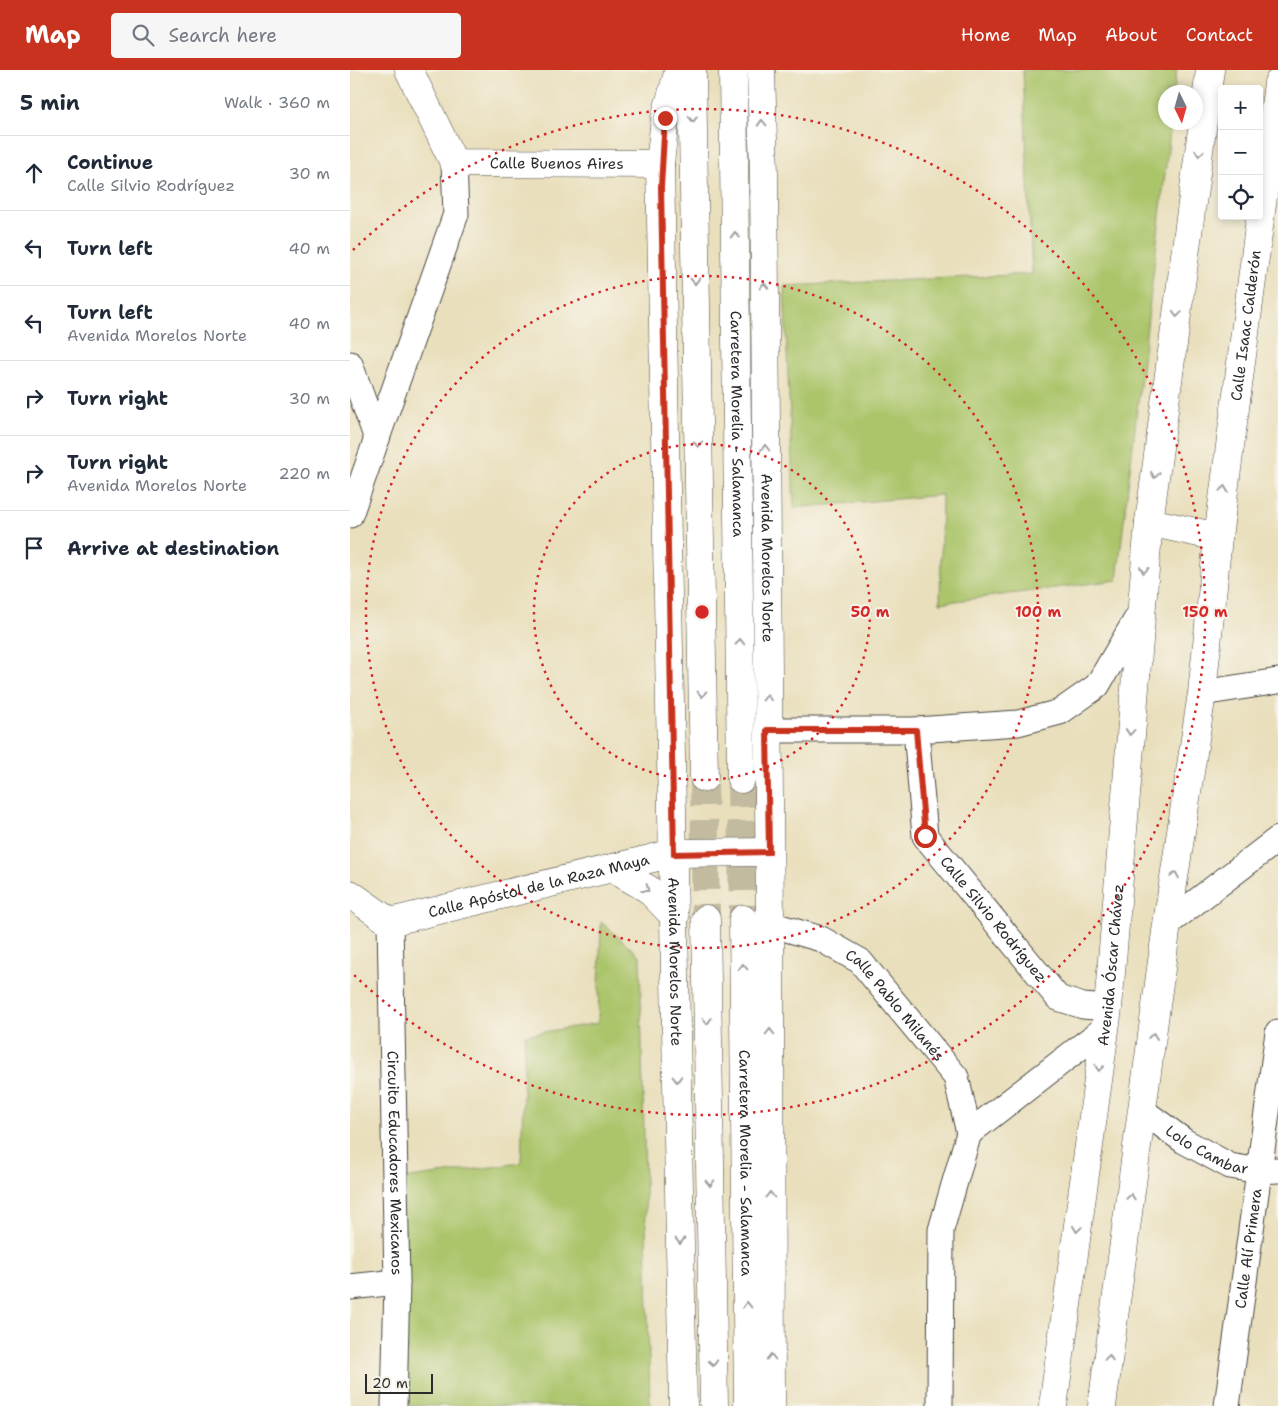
<!DOCTYPE html>
<html lang="en">
<head>
<meta charset="utf-8">
<style>
	:root { --surface:#fff; --page:#f6f6f7; --text:#1f2937; --muted:#747a83; --line:#e0e1e3; --accent:#c8321e }
	body { margin:0; font-family:"Shantell Sans",sans-serif; background:var(--page); color:var(--text) }
	.controls { position:absolute; right:15px; top:15px; display:grid; overflow:hidden; border-radius:5px; box-shadow:0 2px 8px #0003 }
	.controls button { width:45px; height:45px; display:grid; place-items:center; padding:0; border:0; border-bottom:1px solid var(--line); background:var(--surface); color:var(--text); font:25px sans-serif }
	.compass { position:absolute; left:808px; top:15px; width:45px; height:45px; border-radius:50%; background:var(--surface); box-shadow:0 2px 8px #0003; rotate:175deg }
	.scale { position:absolute; left:15px; bottom:12px; width:68px; box-sizing:border-box; padding-left:5px; border:2px solid #2b2b2b; border-top:0; font-size:14px; line-height:18px; white-space:nowrap; color:#2b2b2b; -webkit-text-stroke:4px #f7f3e8; paint-order:stroke }
	.stop { position:absolute; width:15px; height:15px; margin:-11px; border:4px solid #c8321e; border-radius:50%; background:#fff }
	.stop.end { background:#c8321e; border-color:#fff; box-shadow:0 1px 5px #0008 }
	.list { margin:0; padding:0; list-style:none }
	h2 { display:flex; justify-content:space-between; align-items:center; height:65px; margin:0; padding:0 20px; font-size:21px }
	h2 small { font-size:16px; font-weight:400; color:var(--muted) }
	.list li { display:grid; grid-template-columns:32px 1fr auto; gap:15px; align-items:center; box-sizing:border-box; height:75px; padding:0 20px; border-top:1px solid var(--line) }
	.list b { display:block; font-size:19px; white-space:nowrap }
	.list p { margin:0; font-size:16px; white-space:nowrap; color:var(--muted) }
	.list em { font-size:16px; font-style:normal; color:var(--muted) }
	.icon { flex:none; width:28px; height:28px; fill:none; stroke:currentColor; stroke-width:2; stroke-linecap:round; stroke-linejoin:round }
	.map { position:relative; flex:none; width:928px; height:1336px; overflow:hidden }
	header { display:flex; align-items:center; gap:30px; box-sizing:border-box; height:70px; padding:0 25px; background:var(--accent); color:#fff }
	header strong { font-size:24px }
	nav { display:flex; gap:28px; margin-inline-start:auto; font-size:18px }
	.search { width:350px; height:45px; background:var(--page); display:flex; align-items:center; gap:12px; box-sizing:border-box; padding:0 18px; border-radius:5px; color:var(--muted); font-size:19px }
	main { display:flex }
	aside { flex:1; background:var(--surface) }
	.map>svg:first-child { display:block }
	.green { fill:#abc56b; stroke:#6b784b }
	.lines { fill:none; stroke-linecap:round; stroke-linejoin:round }
	.highway-tunnel { stroke:#c3bb9f; stroke-width:28; stroke-dasharray:28 14; stroke-linecap:butt }
	.street-casing { stroke:#484641; stroke-width:27 }
	.secondary-casing { stroke:#484641; stroke-width:29 }
	.highway-casing { stroke:#484641; stroke-width:29 }
	.street { stroke:#fff; stroke-width:25 }
	.secondary { stroke:#fff; stroke-width:28 }
	.highway { stroke:#fff; stroke-width:28 }
	.oneway { stroke:#a0a0a0 }
	.route { stroke:#c8321e; stroke-width:6 }
	.ring { fill:none; stroke:#d62828; stroke-width:2.5; stroke-dasharray:2.5 5 }
	.labels { text-anchor:middle; dominant-baseline:central; stroke-width:4; stroke-linejoin:round; paint-order:stroke }
	.street-label { font-size:15px; fill:#2b2b2b; stroke:#f7f3e8 }
	.centre { fill:#d62828; stroke:#f7f3e8; stroke-width:2.5 }
	.ring-label { font-size:15px; text-anchor:middle; font-weight:bold; fill:#d62828; stroke:#f7f3e8; stroke-width:4; stroke-linejoin:round; paint-order:stroke }
</style>
</head>
<body>
<header>
<strong>Map</strong>
<div class="search"><svg class="icon" aria-label="search" viewBox="0 0 24 24"><circle cx="10" cy="10" r="6"/><path d="M15 15l6 6"/></svg>Search here</div>
<nav><a>Home</a><a>Map</a><a>About</a><a>Contact</a></nav>
</header>
<main>
<aside>
<h2>5 min<small>Walk · 360 m</small></h2>
<ul class="list">
<li><svg class="icon" aria-label="ahead" viewBox="0 0 24 24"><path d="M12 20V5M6 11l6-6 6 6"/></svg><div><b>Continue</b><p>Calle Silvio Rodríguez</p></div><em>30 m</em></li>
<li><svg class="icon" aria-label="left" viewBox="0 0 24 24"><path d="M17 20v-9H6M10 6l-5 5 5 5"/></svg><div><b>Turn left</b></div><em>40 m</em></li>
<li><svg class="icon" aria-label="left" viewBox="0 0 24 24"><path d="M17 20v-9H6M10 6l-5 5 5 5"/></svg><div><b>Turn left</b><p>Avenida Morelos Norte</p></div><em>40 m</em></li>
<li><svg class="icon" aria-label="right" viewBox="0 0 24 24"><path d="M7 20v-9h11M14 6l5 5-5 5"/></svg><div><b>Turn right</b></div><em>30 m</em></li>
<li><svg class="icon" aria-label="right" viewBox="0 0 24 24"><path d="M7 20v-9h11M14 6l5 5-5 5"/></svg><div><b>Turn right</b><p>Avenida Morelos Norte</p></div><em>220 m</em></li>
<li><svg class="icon" aria-label="arrive" viewBox="0 0 24 24"><path d="M6 21V4h12l-3 4 3 4H6"/></svg><div><b>Arrive at destination</b></div></li>
</ul>
</aside>
<div class="map">
<svg width="928" height="1336" viewBox="0 0 928 1336">
	<rect width="100%" height="100%" fill="#f7f3e8"/>
	<filter id="ink" filterUnits="userSpaceOnUse"><feTurbulence type="fractalNoise" baseFrequency=".02" numOctaves="2"/><feDisplacementMap in="SourceGraphic" scale="10" xChannelSelector="R" yChannelSelector="G"/><feConvolveMatrix kernelMatrix="1 2 1 2 8 2 1 2 1" color-interpolation-filters="sRGB"/></filter>
	<filter id="wash" filterUnits="userSpaceOnUse"><feTurbulence type="fractalNoise" baseFrequency=".0096" numOctaves="4" result="noise"/><feDisplacementMap in="SourceGraphic" scale="20" xChannelSelector="R" yChannelSelector="G"/><feGaussianBlur stdDeviation="1.12" result="paint"/><feColorMatrix in="noise" values="0 0 0 0 0 0 0 0 0 0 0 0 0 0 0 0 0 1.4 0 .05"/><feComposite in="paint" operator="in"/></filter>
	<g filter="url(#wash)">
		<rect width="100%" height="100%" fill="#e9dfbc"/>
		<path class="green" d="M 673,0 L 827,0 L 824,22 L 816,22 L 816,52 L 821,53 L 767,510 L 590,533 L 592,425 L 444,438 L 434,216 L 682,204 Z
			M 251,852 L 290,886 L 300,1336 L 59,1336 L 52,1109 L 171,1093 L 175,965 L 248,953 Z"/>
	</g>
	<g filter="url(#ink)">
		<g class="lines">
			<path class="highway-tunnel" d="M 354,708 L 356,849
				M 391,709 L 393,849"/>
			<g class="street-casing">
				<g id="street">
					<path d="M 0,294 L 27,369"/>
					<path d="M 0,445 L 106,144 L 104,93"/>
					<path d="M 852,623 L 928,611"/>
					<path d="M 417,660 L 566,660 L 668,653 L 710,642 L 747,616 L 790,543"/>
					<path id="s1" d="M 566,660 L 575,766 L 708,928 L 733,936 L 758,938"/>
					<path id="s2" d="M 40,852 L 47,1212 L 44,1336"/>
					<path id="s3" d="M 420,854 L 471,869 L 510,891 L 606,1007 L 619,1063 L 591,1160 L 590,1336"/>
					<path d="M 817,854 L 928,769"/>
					<path id="s4" d="M 793,1041 L 834,1071 L 880,1096 L 910,1101 L 928,1100"/>
					<path d="M 619,1063 L 755,958"/>
					<path d="M 0,1217 L 47,1212"/>
					<path id="s5" d="M 877,1336 L 928,962"/>
				</g>
			</g>
			<g class="secondary-casing">
				<g id="secondary">
					<path id="s6" d="M 59,0 L 104,93 L 310,94"/>
					<path id="s7" d="M 329,0 L 315,48 L 310,94 L 333,1336"/>
					<path id="s8" d="M 411,0 L 414,105 L 420,854 L 421,1336"/>
					<path d="M 799,452 L 868,467"/>
					<path d="M 262,798 L 298,819 L 325,847"/>
					<path id="s9" d="M 0,824 L 40,852 L 324,783 L 419,782"/>
					<path id="s10" d="M 703,1336 L 758,938 L 799,452 L 860,0"/>
					<path id="s11" d="M 752,1336 L 817,854 L 852,623 L 868,467 L 928,13"/>
				</g>
			</g>
			<g class="highway-casing">
				<g id="highway">
					<path d="M 342,0 L 354,708"/>
					<path id="s12" d="M 383,0 L 391,709"/>
					<path d="M 356,849 L 364,1336"/>
					<path id="s13" d="M 393,849 L 398,1336"/>
				</g>
			</g>
			<use href="#street" class="street"/>
			<use href="#secondary" class="secondary"/>
			<use href="#highway" class="highway"/>
		</g>
		<defs><path id="oneway-chevron" d="M-2-3.5L2.5 0L-2 3.5" fill="none" stroke-width="1.6" stroke-linecap="round" stroke-linejoin="round" transform="scale(1.25)"/></defs>
		<g class="oneway">
			<use href="#oneway-chevron" transform="translate(343 49) rotate(89)"/>
			<use href="#oneway-chevron" transform="translate(412 53) rotate(-92)"/>
			<use href="#oneway-chevron" transform="translate(849 83) rotate(98)"/>
			<use href="#oneway-chevron" transform="translate(385 165) rotate(-91)"/>
			<use href="#oneway-chevron" transform="translate(345 211) rotate(89)"/>
			<use href="#oneway-chevron" transform="translate(414 216) rotate(-90)"/>
			<use href="#oneway-chevron" transform="translate(827 244) rotate(98)"/>
			<use href="#oneway-chevron" transform="translate(348 374) rotate(89)"/>
			<use href="#oneway-chevron" transform="translate(415 378) rotate(-90)"/>
			<use href="#oneway-chevron" transform="translate(805 405) rotate(98)"/>
			<use href="#oneway-chevron" transform="translate(874 419) rotate(-82)"/>
			<use href="#oneway-chevron" transform="translate(794 500) rotate(96)"/>
			<use href="#oneway-chevron" transform="translate(390 572) rotate(-91)"/>
			<use href="#oneway-chevron" transform="translate(352 624) rotate(89)"/>
			<use href="#oneway-chevron" transform="translate(417 628) rotate(-90)"/>
			<use href="#oneway-chevron" transform="translate(780 662) rotate(95)"/>
			<use href="#oneway-chevron" transform="translate(825 805) rotate(-81)"/>
			<use href="#oneway-chevron" transform="translate(296 819) rotate(37)"/>
			<use href="#oneway-chevron" transform="translate(393 897) rotate(-91)"/>
			<use href="#oneway-chevron" transform="translate(357 951) rotate(89)"/>
			<use href="#oneway-chevron" transform="translate(420 962) rotate(-90)"/>
			<use href="#oneway-chevron" transform="translate(803 966) rotate(-83)"/>
			<use href="#oneway-chevron" transform="translate(749 998) rotate(98)"/>
			<use href="#oneway-chevron" transform="translate(327 1009) rotate(89)"/>
			<use href="#oneway-chevron" transform="translate(360 1113) rotate(89)"/>
			<use href="#oneway-chevron" transform="translate(420 1125) rotate(-90)"/>
			<use href="#oneway-chevron" transform="translate(781 1127) rotate(-82)"/>
			<use href="#oneway-chevron" transform="translate(727 1159) rotate(98)"/>
			<use href="#oneway-chevron" transform="translate(330 1171) rotate(89)"/>
			<use href="#oneway-chevron" transform="translate(397 1235) rotate(-91)"/>
			<use href="#oneway-chevron" transform="translate(421 1287) rotate(-90)"/>
			<use href="#oneway-chevron" transform="translate(759 1288) rotate(-82)"/>
			<use href="#oneway-chevron" transform="translate(363 1293) rotate(89)"/>
		</g>
	</g>
	<g class="lines" filter="url(#ink)">
		<path class="route" d="M 315,48 L 311,117 L 324,784 L 419,782 L 417,660 L 566,660 L 575,766"/>
	</g>
	<g class="ring">
		<circle cx="352" cy="542" r="168"/>
		<circle cx="352" cy="542" r="336"/>
		<path d="M3 180A503 503 0 1 1 3 904"/>
	</g>
	<g class="labels">
		<g class="street-label">
			<text stroke="none"><textPath href="#s6" startOffset="206">Calle Buenos Aires</textPath></text>
			<text stroke="none"><textPath href="#s11" startOffset="1090">Calle Isaac Calderón</textPath></text>
			<text stroke="none"><textPath href="#s12" startOffset="354">Carretera Morelia - Salamanca</textPath></text>
			<text stroke="none"><textPath href="#s8" startOffset="488">Avenida Morelos Norte</textPath></text>
			<text stroke="none"><textPath href="#s9" startOffset="202">Calle Apóstol de la Raza Maya</textPath></text>
			<text stroke="none"><textPath href="#s1" startOffset="214">Calle Silvio Rodríguez</textPath></text>
			<text stroke="none"><textPath href="#s7" startOffset="894">Avenida Morelos Norte</textPath></text>
			<text stroke="none"><textPath href="#s10" startOffset="445">Avenida Óscar Chávez</textPath></text>
			<text stroke="none"><textPath href="#s3" startOffset="154">Calle Pablo Milanés</textPath></text>
			<text stroke="none"><textPath href="#s4" startOffset="76">Lolo Cambar</textPath></text>
			<text stroke="none"><textPath href="#s13" startOffset="244">Carretera Morelia - Salamanca</textPath></text>
			<text stroke="none"><textPath href="#s2" startOffset="241">Circuito Educadores Mexicanos</textPath></text>
			<text stroke="none"><textPath href="#s5" startOffset="159">Calle Alí Primera</textPath></text>
		</g>
	</g>
	<circle cx="352" cy="542" r="8" class="centre"/>
	<g class="ring-label">
		<text x="520" y="547">50 m</text>
		<text x="688" y="547">100 m</text>
		<text x="855" y="547">150 m</text>
	</g>
</svg>
<div class="controls">
<button>+</button>
<button>−</button>
<button><svg class="icon" aria-label="locate" viewBox="0 0 24 24"><circle cx="12" cy="12" r="6"/><path d="M12 2v4M12 18v4M2 12h4M18 12h4"/></svg></button>
</div>
<svg class="compass" viewBox="-18 -18 36 36"><path d="M0-13l5 13h-10z" fill="#e53935"/><path d="M0 13l5-13h-10z" fill="#747a83"/></svg>
<div class="scale">20 m</div>
<div class="stop" style="left:575px;top:766px"></div>
<div class="stop end" style="left:315px;top:48px"></div>
</div>
</main>
</body>
</html>
